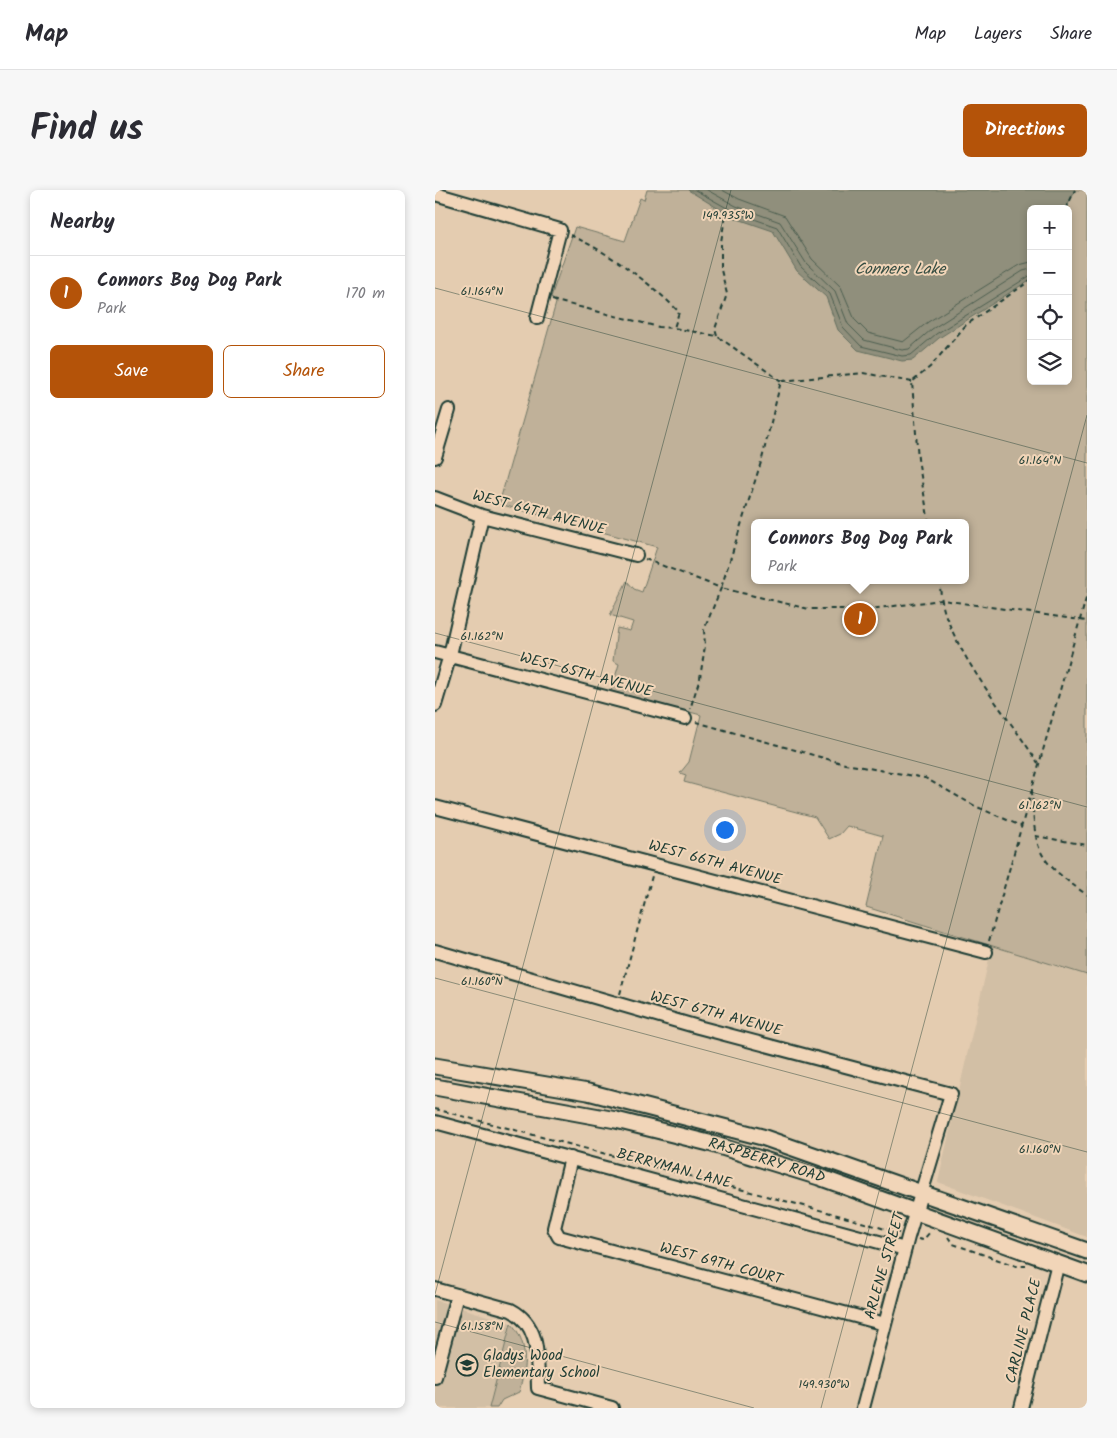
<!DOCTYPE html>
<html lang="en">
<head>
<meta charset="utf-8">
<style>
	:root { --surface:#fff; --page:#f7f7f7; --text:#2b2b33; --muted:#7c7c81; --line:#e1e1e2; --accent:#b45309 }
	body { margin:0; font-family:Kalam,sans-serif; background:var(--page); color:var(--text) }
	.controls { position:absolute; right:15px; top:15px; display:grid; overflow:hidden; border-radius:8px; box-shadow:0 2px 8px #0003 }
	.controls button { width:45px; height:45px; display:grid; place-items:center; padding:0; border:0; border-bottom:1px solid var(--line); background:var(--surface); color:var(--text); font:25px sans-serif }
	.you { position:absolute; left:289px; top:639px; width:18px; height:18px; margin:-12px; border:4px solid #fff; border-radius:50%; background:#1a73e8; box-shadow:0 0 0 8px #1a73e833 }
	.badge { display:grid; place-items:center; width:32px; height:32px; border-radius:50%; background:var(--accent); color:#fff; font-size:16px; font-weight:700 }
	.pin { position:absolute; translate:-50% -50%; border:2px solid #fff; box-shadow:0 1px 5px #0006 }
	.popup { position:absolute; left:316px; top:329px; width:218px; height:65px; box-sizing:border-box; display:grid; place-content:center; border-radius:8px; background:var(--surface); filter:drop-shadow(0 1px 4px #0005); font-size:16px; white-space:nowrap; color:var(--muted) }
	.popup b { font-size:19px; color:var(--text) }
	.popup::after { content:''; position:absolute; left:50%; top:100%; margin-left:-10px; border:10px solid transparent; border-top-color:var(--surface) }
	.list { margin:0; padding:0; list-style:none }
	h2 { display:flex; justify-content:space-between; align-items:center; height:65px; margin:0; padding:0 20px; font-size:21px }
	h2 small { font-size:16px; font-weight:400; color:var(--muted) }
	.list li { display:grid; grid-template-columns:32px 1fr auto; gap:15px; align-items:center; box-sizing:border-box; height:75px; padding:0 20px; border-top:1px solid var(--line) }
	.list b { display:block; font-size:19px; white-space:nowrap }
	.list p { margin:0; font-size:16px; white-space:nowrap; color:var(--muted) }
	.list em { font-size:16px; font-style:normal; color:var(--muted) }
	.actions { display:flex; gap:10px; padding:15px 20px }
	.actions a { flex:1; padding:11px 0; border:1px solid var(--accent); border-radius:8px; text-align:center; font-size:18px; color:var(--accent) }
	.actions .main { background:var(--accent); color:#fff }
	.icon { flex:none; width:28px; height:28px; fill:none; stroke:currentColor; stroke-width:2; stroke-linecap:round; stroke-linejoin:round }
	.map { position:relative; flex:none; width:652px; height:1218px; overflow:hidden; border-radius:8px }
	header { display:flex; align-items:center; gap:30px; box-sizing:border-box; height:70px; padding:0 25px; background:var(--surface); border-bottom:1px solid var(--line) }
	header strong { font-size:24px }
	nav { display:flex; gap:28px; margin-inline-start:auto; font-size:18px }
	.intro { display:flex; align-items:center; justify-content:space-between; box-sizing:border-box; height:120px; padding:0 30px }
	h1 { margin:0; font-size:35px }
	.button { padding:12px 22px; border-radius:8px; background:var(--accent); color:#fff; font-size:18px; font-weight:700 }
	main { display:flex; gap:30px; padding:0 30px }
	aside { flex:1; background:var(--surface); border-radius:8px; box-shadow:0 2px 8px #0003 }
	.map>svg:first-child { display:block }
	.built { fill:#d2bfa5 }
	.green { fill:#c0b199; stroke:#707766; fill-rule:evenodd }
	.water { fill:#908f7b; stroke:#636e5f }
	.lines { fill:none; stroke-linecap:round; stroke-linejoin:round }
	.shore { stroke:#4c5e50; stroke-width:1 }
	.minor-casing { stroke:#1f3d34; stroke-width:16 }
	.major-casing { stroke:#1f3d34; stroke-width:19 }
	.path { stroke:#1f3d34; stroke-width:2; stroke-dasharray:5 4; stroke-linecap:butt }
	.minor { stroke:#f1d5b8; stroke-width:12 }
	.major { stroke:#f1d5b8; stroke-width:15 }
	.ticks { fill:none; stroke:#1f3d34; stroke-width:1; stroke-opacity:0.45 }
	.labels { text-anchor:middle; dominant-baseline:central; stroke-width:4; stroke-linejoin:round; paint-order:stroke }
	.street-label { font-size:15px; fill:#1f3d34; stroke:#f1d5b8 }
	.poi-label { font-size:15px; fill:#1f3d34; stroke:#f1d5b8; text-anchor:start }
	.water-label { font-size:16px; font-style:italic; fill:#364d42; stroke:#f1d5b8 }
	.ticks-label { font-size:12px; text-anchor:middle; fill:#1f3d34; stroke:#f1d5b8; stroke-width:4; stroke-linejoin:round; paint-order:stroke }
</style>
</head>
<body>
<header>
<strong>Map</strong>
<nav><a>Map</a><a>Layers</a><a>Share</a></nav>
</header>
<div class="intro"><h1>Find us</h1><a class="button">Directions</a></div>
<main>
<aside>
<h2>Nearby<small></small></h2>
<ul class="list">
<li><span class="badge">1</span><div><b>Connors Bog Dog Park</b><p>Park</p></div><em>170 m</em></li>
</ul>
<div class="actions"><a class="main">Save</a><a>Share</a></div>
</aside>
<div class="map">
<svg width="652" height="1218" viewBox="0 0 652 1218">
	<rect width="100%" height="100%" fill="#e4ccb0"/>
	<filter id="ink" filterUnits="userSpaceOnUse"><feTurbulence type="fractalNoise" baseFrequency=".02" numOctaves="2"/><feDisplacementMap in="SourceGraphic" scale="10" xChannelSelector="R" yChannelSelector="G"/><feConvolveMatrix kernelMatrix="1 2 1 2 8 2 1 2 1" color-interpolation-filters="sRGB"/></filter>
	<g filter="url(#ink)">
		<path class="built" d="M 557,756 L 652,785 L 652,1047 L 503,992 Z
			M 0,1110 L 76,1133 L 54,1218 L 0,1218 Z"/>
		<path class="green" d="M 212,0 L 652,0 L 652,785 L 431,717 L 448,646 L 412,636 L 405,644 L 394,649 L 380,627 L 249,592 L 251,585 L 245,583 L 254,572 L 266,525 L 176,501 L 184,474 L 178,471 L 182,438 L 195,441 L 198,432 L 175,425 L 192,391 L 199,399 L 207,402 L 222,357 L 64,314 L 121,113 L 116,107 L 140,37 L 190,51 L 205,8 L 209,10 ZM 596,19 L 633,19 L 633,191 L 596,191 ZM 320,333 L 530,333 L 530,390 L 320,390 Z
			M 76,1133 C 94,1153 91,1177 84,1202 L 67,1210 L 62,1218 L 54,1218 Z"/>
		<path class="water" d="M 253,0 L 640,0 L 631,19 L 596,19 L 596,89 L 504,148 L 478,170 L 467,171 L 423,160 L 403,140 L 391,107 L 362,81 L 338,41 L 297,27 Z"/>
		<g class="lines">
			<path class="shore" d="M 260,0 L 299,22 L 342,37 L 366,77 L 395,104 L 408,137 L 426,156 L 467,166 L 476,165 L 501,144 L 596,85
				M 272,0 L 301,16 L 345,32 L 371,73 L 400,101 L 413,134 L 429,150 L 467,160 L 474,159 L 497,139 L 588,81 L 596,79
				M 287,0 L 304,9 L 350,26 L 377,69 L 406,97 L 420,130 L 433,143 L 468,152 L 493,132 L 584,75 L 596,72"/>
			<g class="minor-casing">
				<path id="minor" d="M 0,4 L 125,40 L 102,128
					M 0,267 L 14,220
					M 0,308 L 47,326 L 201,365
					M 0,462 L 250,528
					M 0,515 L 15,465 L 47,326
					M 0,617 L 551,762
					M 0,761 L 263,837 L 516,904 L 473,1047 L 428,1218
					M 0,932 L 470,1059
					M 136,968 L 119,1038 L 124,1047 L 450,1134
					M 0,1099 L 76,1120 C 106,1136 102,1168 103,1198 L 177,1218
					M 0,1187 L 22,1105
					M 586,1218 L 623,1073"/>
			</g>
			<g class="major-casing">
				<g id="major">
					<path d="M 0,876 L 153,902 L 327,947 L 652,1061"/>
					<path id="s1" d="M 0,897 L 181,930 L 274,953 L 384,987 L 652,1084"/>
				</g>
			</g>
			<path class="path" d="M 631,19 L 640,0
				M 135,45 C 173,62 215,92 244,122 L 239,138
				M 117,110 L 224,137 L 239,138 L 282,146 L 346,191
				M 282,146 L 280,139 L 292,104 L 286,80 L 286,52 L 290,27
				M 477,192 L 428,183 L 346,191 L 327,269 L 286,398 L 374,419 L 435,419 L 507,410 L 652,431
				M 494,333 L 483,269 L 477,192 L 495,177 L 531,135 L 596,90
				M 210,369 L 286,398 L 269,440 L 270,456 L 265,488 L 255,519
				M 504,390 C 506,404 507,419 513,431 C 534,483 573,526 603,573
				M 261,532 L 410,574 L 490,588 L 540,616 L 586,636
				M 597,600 C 600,663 600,668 652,705
				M 600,646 L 652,655
				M 554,751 L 652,405
				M 185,804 L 217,686
				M 0,919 L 392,1022 L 464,1043
				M 513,1047 L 518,1054 L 524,1056 L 581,1076 L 591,1076
				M 483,1049 L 488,1050 L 496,1041"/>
			<use href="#minor" class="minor"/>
			<use href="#major" class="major"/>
		</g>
	</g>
	<path class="ticks" d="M 0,98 L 652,273M 0,443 L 652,617M 0,788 L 652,962M 0,1104 L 296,0M 0,1132 L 319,1218M 386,1218 L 652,225"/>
	<defs>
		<g id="school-ring" transform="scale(1.125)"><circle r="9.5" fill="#f1d5b8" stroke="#1f3d34" stroke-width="1.5"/><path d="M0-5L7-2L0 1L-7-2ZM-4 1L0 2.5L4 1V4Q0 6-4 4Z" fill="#1f3d34"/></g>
	</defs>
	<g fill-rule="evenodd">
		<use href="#school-ring" x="32" y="1175"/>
	</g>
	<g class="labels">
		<g class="street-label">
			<text transform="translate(104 323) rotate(15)">WEST 64TH AVENUE</text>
			<text transform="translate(151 485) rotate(15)">WEST 65TH AVENUE</text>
			<text transform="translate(280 673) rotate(15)">WEST 66TH AVENUE</text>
			<text transform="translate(281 824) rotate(15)">WEST 67TH AVENUE</text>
			<text stroke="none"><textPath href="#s1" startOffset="340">RASPBERRY ROAD</textPath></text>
			<text transform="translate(239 979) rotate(15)">BERRYMAN LANE</text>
			<text transform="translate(286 1074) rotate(15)">WEST 69TH COURT</text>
			<text transform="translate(450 1076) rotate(-74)">ARLENE STREET</text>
			<text transform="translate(589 1141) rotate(-76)">CARLINE PLACE</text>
		</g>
		<g class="poi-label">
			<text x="48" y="1166">Gladys Wood<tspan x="48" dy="17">Elementary School</tspan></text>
		</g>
		<g class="water-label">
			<text x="465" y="79">Conners Lake</text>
		</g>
	</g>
	<g class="ticks-label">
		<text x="293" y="29">149.935°W</text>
		<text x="47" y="105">61.164°N</text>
		<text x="605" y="274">61.164°N</text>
		<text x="47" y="450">61.162°N</text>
		<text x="605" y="619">61.162°N</text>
		<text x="47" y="795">61.160°N</text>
		<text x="605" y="963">61.160°N</text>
		<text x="47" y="1140">61.158°N</text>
		<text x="389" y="1198">149.930°W</text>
	</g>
</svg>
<div class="controls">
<button>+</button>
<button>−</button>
<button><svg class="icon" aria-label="locate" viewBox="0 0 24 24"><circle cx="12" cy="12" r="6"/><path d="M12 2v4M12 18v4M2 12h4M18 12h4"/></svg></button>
<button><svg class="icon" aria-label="layers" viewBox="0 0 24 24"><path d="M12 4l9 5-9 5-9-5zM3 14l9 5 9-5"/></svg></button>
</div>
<div class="you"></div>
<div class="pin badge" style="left:425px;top:429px">1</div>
<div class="popup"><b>Connors Bog Dog Park</b>Park</div>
</div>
</main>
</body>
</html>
